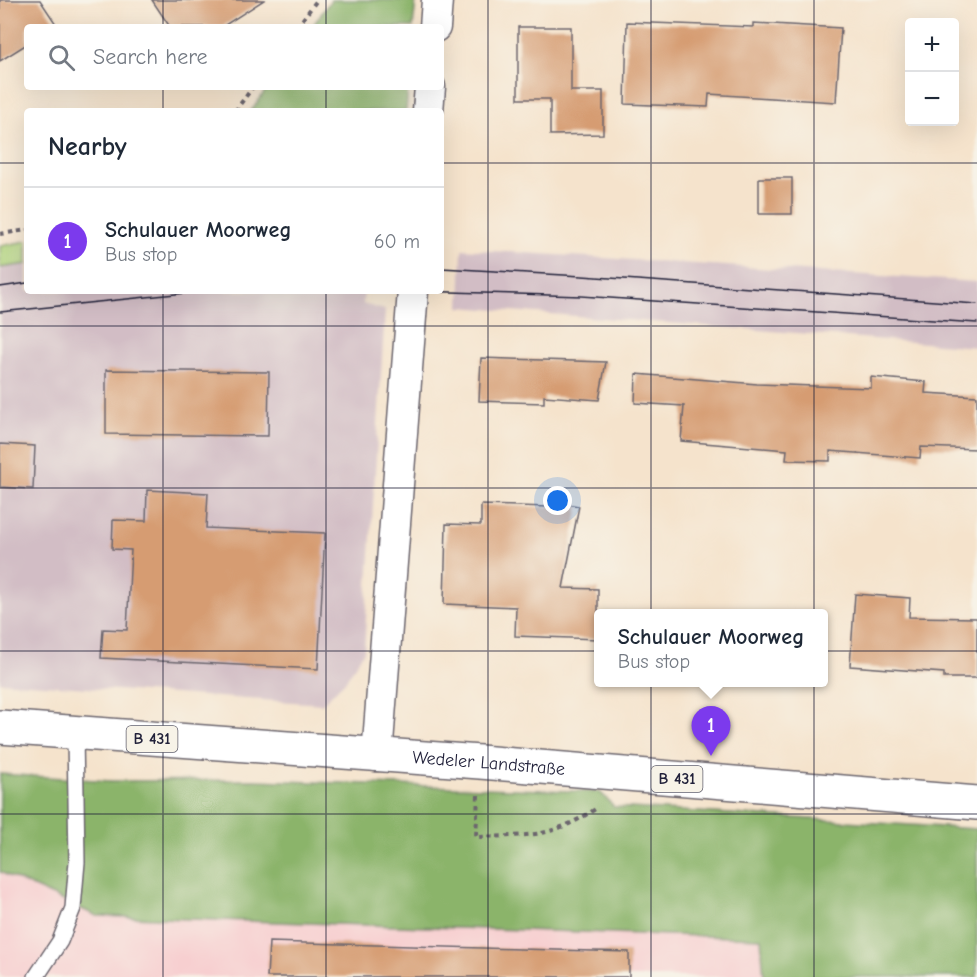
<!DOCTYPE html>
<html lang="en">
<head>
<meta charset="utf-8">
<style>
	:root { --surface:#fff; --page:#f6f6f7; --text:#1f2937; --muted:#747a83; --line:#e0e1e3; --accent:#7c3aed }
	body { margin:0; font-family:"Comic Neue",sans-serif; background:var(--page); color:var(--text) }
	.controls { position:absolute; right:18px; top:18px; display:grid; overflow:hidden; border-radius:6px; box-shadow:0 6px 24px #0002 }
	.controls button { width:54px; height:54px; display:grid; place-items:center; padding:0; border:0; border-bottom:2px solid var(--line); background:var(--surface); color:var(--text); font:30px sans-serif }
	.you { position:absolute; left:558px; top:501px; width:21px; height:21px; margin:-15px; border:4px solid #fff; border-radius:50%; background:#1a73e8; box-shadow:0 0 0 9px #1a73e833 }
	.badge { display:grid; place-items:center; width:39px; height:39px; border-radius:50%; background:var(--accent); color:#fff; font-size:20px; font-weight:700 }
	.pin { position:absolute; translate:-50% -50px; filter:drop-shadow(0 2px 3px #0008) }
	.pin::after { content:''; position:absolute; top:32px; width:21px; height:18px; background:inherit; clip-path:polygon(0 0,100% 0,50% 100%) }
	.popup { position:absolute; left:594px; top:609px; width:234px; height:78px; box-sizing:border-box; display:grid; place-content:center; border-radius:6px; background:var(--surface); filter:drop-shadow(0 2px 4px #0005); font-size:20px; white-space:nowrap; color:var(--muted) }
	.popup b { font-size:22px; color:var(--text) }
	.popup::after { content:''; position:absolute; left:50%; top:100%; margin-left:-12px; border:12px solid transparent; border-top-color:var(--surface) }
	.list { margin:0; padding:0; list-style:none }
	h2 { display:flex; justify-content:space-between; align-items:center; height:78px; margin:0; padding:0 24px; font-size:26px }
	h2 small { font-size:20px; font-weight:400; color:var(--muted) }
	.list li { display:grid; grid-template-columns:39px 1fr auto; gap:18px; align-items:center; box-sizing:border-box; height:108px; padding:0 24px; border-top:2px solid var(--line) }
	.list b { display:block; font-size:22px; white-space:nowrap }
	.list p { margin:0; font-size:20px; white-space:nowrap; color:var(--muted) }
	.list em { font-size:20px; font-style:normal; color:var(--muted) }
	.icon { flex:none; width:33px; height:33px; fill:none; stroke:currentColor; stroke-width:2; stroke-linecap:round; stroke-linejoin:round }
	.map { position:relative; flex:none; width:977px; height:977px; overflow:hidden }
	.search { position:absolute; background:var(--surface); box-shadow:0 6px 24px #0002; left:24px; top:24px; width:420px; height:66px; display:flex; align-items:center; gap:15px; box-sizing:border-box; padding:0 21px; border-radius:6px; color:var(--muted); font-size:22px }
	.panel { position:absolute; background:var(--surface); box-shadow:0 6px 24px #0002; left:24px; top:108px; width:420px; height:186px; border-radius:6px }
	.map>svg:first-child { display:block }
	.built { fill:#f7cfd0 }
	.industrial { fill:#d2bdc5 }
	.green { fill:#afd27b; stroke:#687a5b; stroke-width:1.5 }
	.forest { fill:#8bb46b; stroke:#566b53; stroke-width:1.5 }
	.building { fill:#d69c72 }
	.lines { fill:none; stroke-linecap:round; stroke-linejoin:round }
	.service-casing { stroke:#6c666e; stroke-width:18 }
	.minor-casing { stroke:#6c666e; stroke-width:33 }
	.primary-casing { stroke:#6c666e; stroke-width:36 }
	.path { stroke:#6c666e; stroke-width:4; stroke-dasharray:4.5 4.5; stroke-linecap:butt }
	.service { stroke:#fff; stroke-width:15 }
	.minor { stroke:#fff; stroke-width:30 }
	.primary { stroke:#fff; stroke-width:33 }
	.tram { stroke:#22223b; stroke-width:1.5 }
	.grid { fill:none; stroke:#22223b; stroke-width:1.5; stroke-opacity:0.55 }
	.labels { text-anchor:middle; dominant-baseline:central; stroke-width:6; stroke-linejoin:round; paint-order:stroke }
	.shield { fill:#f7f3e8; stroke:#62616f; stroke-width:1.5 }
	.shield-label { font-size:16px; font-weight:bold; fill:#22223b }
	.street-label { font-size:18px; fill:#22223b; stroke:#f7f3e8 }
</style>
</head>
<body>
<div class="map">
<svg width="977" height="977" viewBox="0 0 977 977">
	<rect width="100%" height="100%" fill="#f7f3e8"/>
	<filter id="ink" filterUnits="userSpaceOnUse"><feTurbulence type="fractalNoise" baseFrequency=".0167" numOctaves="2"/><feDisplacementMap in="SourceGraphic" scale="12" xChannelSelector="R" yChannelSelector="G"/><feConvolveMatrix kernelMatrix="1 2 1 2 8 2 1 2 1" color-interpolation-filters="sRGB"/></filter>
	<filter id="wash" filterUnits="userSpaceOnUse"><feTurbulence type="fractalNoise" baseFrequency=".008" numOctaves="4" result="noise"/><feDisplacementMap in="SourceGraphic" scale="24" xChannelSelector="R" yChannelSelector="G"/><feGaussianBlur stdDeviation="1.35" result="paint"/><feColorMatrix in="noise" values="0 0 0 0 0 0 0 0 0 0 0 0 0 0 0 0 0 1.4 0 .05"/><feComposite in="paint" operator="in"/></filter>
	<g filter="url(#wash)">
		<rect width="100%" height="100%" fill="#f5e3cc"/>
		<path class="built" d="M 0,872 L 97,916 L 762,938 L 764,977 L 0,977 Z"/>
		<path class="industrial" d="M 462,249 L 977,282 L 977,347 L 460,307 Z
			M 27,264 L 27,291 L 364,291 L 363,304 L 385,310 L 364,651 L 346,680 L 322,704 L 0,682 L 0,268 Z"/>
		<path class="green" d="M 27,241 L 27,264 L 0,268 L 0,246 Z"/>
		<path class="forest" d="M 331,0 L 416,0 L 413,27 L 312,27 Z
			M 268,87 L 408,87 L 406,111 L 251,111 Z
			M 0,774 L 111,781 L 255,780 L 600,792 L 614,807 L 977,829 L 977,977 L 764,977 L 761,938 L 97,916 L 0,872 Z"/>
		<g id="blocks">
			<path class="building" d="M 0,0 L 40,0 L 58,27 L 27,27 L 27,44 L 0,61 Z
				M 152,0 L 264,0 L 222,27 L 170,27 Z
				M 627,22 L 753,27 L 753,23 L 841,28 L 836,102 L 709,94 L 708,107 L 625,104 Z
				M 518,27 L 571,27 L 571,91 L 603,91 L 603,134 L 550,135 L 550,99 L 518,99 Z
				M 759,178 L 792,178 L 792,214 L 759,214 Z
				M 481,358 L 606,362 L 599,400 L 544,396 L 544,403 L 479,401 Z
				M 106,370 L 269,372 L 268,436 L 106,434 Z
				M 636,374 L 757,384 L 871,388 L 871,377 L 926,382 L 925,393 L 977,396 L 977,449 L 921,447 L 920,458 L 830,451 L 830,461 L 786,460 L 787,450 L 681,441 L 684,406 L 635,403 Z
				M 0,444 L 35,446 L 33,489 L 0,487 Z
				M 147,490 L 208,493 L 206,528 L 325,533 L 318,669 L 101,658 L 103,629 L 127,630 L 131,550 L 112,549 L 113,520 L 146,521 Z
				M 550,501 L 579,506 L 563,588 L 598,589 L 598,639 L 515,636 L 516,607 L 444,604 L 446,524 L 481,525 L 481,505 L 549,507 Z
				M 855,594 L 910,598 L 909,617 L 977,618 L 977,678 L 944,678 L 944,673 L 850,666 Z
				M 269,942 L 629,952 L 629,977 L 267,977 Z"/>
		</g>
	</g>
	<g filter="url(#ink)">
		<use href="#blocks" fill-opacity="0" stroke="#6c666e" stroke-width="1.5"/>
		<g class="lines">
			<g class="service-casing">
				<path id="service" d="M 36,977 L 60,941 L 73,908 L 77,862 L 75,734"/>
			</g>
			<g class="minor-casing">
				<path id="minor" d="M 435,27 L 437,0
					M 428,111 L 430,87
					M 377,756 L 413,291"/>
			</g>
			<g class="primary-casing">
				<g id="primary">
					<path id="s1" d="M 0,727 L 480,762 L 977,803"/>
				</g>
			</g>
			<path class="path" d="M 297,27 L 317,0
				M 235,111 L 253,87
				M 0,234 L 27,230
				M 478,795 L 476,837 C 530,835 550,839 597,808"/>
			<use href="#service" class="service"/>
			<use href="#minor" class="minor"/>
			<use href="#primary" class="primary"/>
			<path class="tram" d="M 441,268 L 582,276 L 977,304
				M 0,287 L 27,283
				M 417,291 L 581,296 L 977,323
				M 0,312 L 205,291"/>
		</g>
	</g>
	<path class="grid" d="M 163,0 L 163,27M 326,0 L 326,27M 488,0 L 488,977M 651,0 L 651,977M 814,0 L 814,977M 163,87 L 163,111M 326,87 L 326,111M 0,163 L 27,163M 441,163 L 977,163M 163,291 L 163,977M 326,291 L 326,977M 0,326 L 977,326M 0,488 L 977,488M 0,651 L 977,651M 0,814 L 977,814"/>
	<g class="labels">
		<g class="shield">
			<rect x="126.5" y="726" width="51" height="26" rx="4.5"/>
			<rect x="651.5" y="766" width="51" height="26" rx="4.5"/>
		</g>
		<g class="shield-label">
			<text x="152" y="739">B 431</text>
			<text x="677" y="779">B 431</text>
		</g>
		<g class="street-label">
			<text stroke="none"><textPath href="#s1" startOffset="490">Wedeler Landstraße</textPath></text>
		</g>
	</g>
</svg>
<div class="controls">
<button>+</button>
<button>−</button>
</div>
<div class="you"></div>
<div class="pin badge" style="left:711px;top:756px">1</div>
<div class="popup"><b>Schulauer Moorweg</b>Bus stop</div>
<div class="search"><svg class="icon" aria-label="search" viewBox="0 0 24 24"><circle cx="10" cy="10" r="6"/><path d="M15 15l6 6"/></svg>Search here</div>
<section class="panel">
<h2>Nearby<small></small></h2>
<ul class="list">
<li><span class="badge">1</span><div><b>Schulauer Moorweg</b><p>Bus stop</p></div><em>60 m</em></li>
</ul>
</section>
</div>
</body>
</html>
